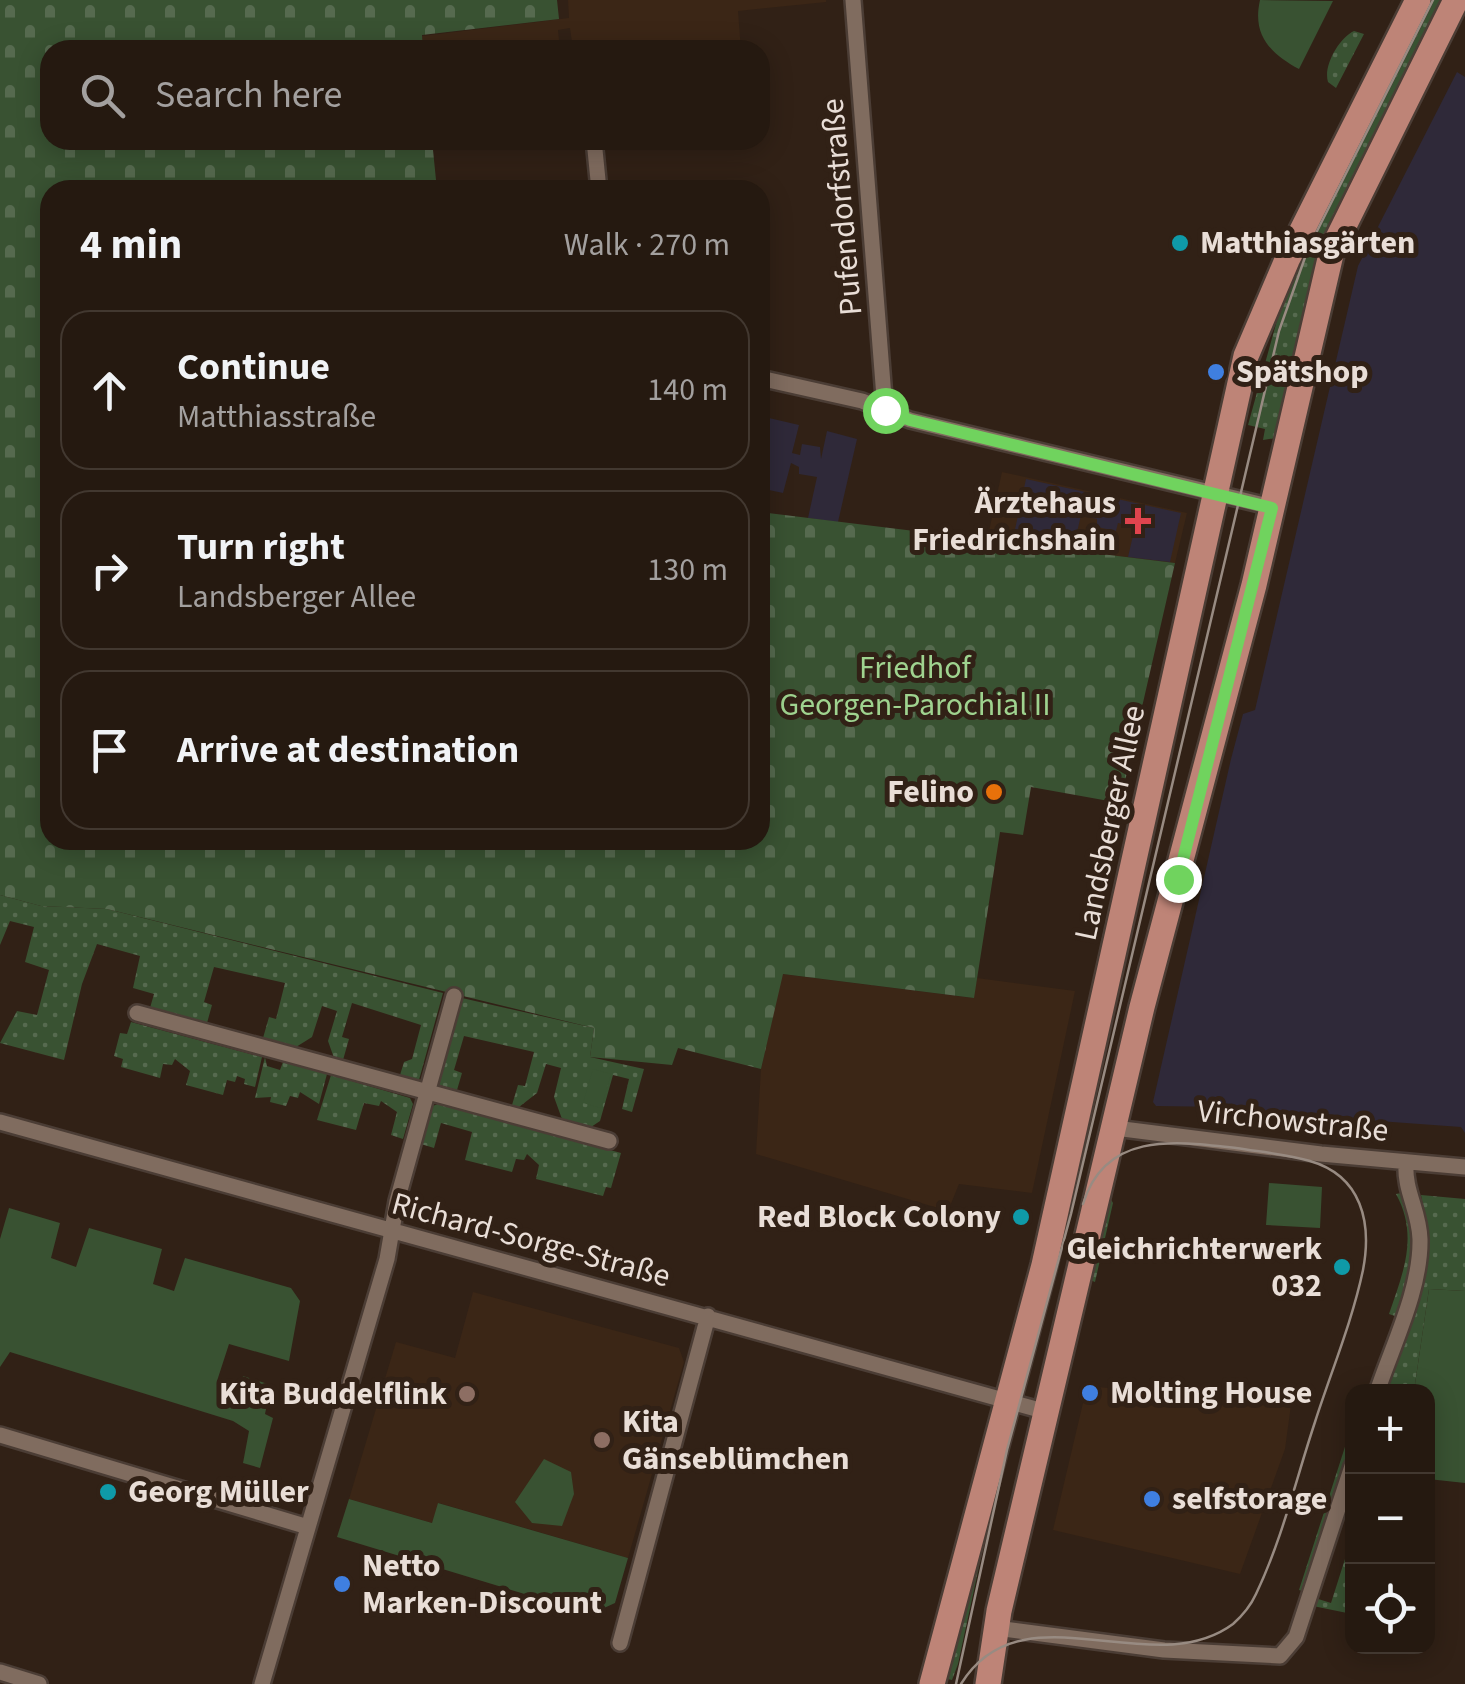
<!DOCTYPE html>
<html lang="en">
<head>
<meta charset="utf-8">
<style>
	:root { --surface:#251910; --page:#2d2219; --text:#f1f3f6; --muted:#a3a09f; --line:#423830 }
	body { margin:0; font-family:"Source Sans 3",sans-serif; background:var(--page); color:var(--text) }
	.controls { position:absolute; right:30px; bottom:30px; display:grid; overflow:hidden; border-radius:20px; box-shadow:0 5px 25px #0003 }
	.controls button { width:90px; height:90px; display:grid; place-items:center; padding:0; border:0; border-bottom:2px solid var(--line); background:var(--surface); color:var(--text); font:50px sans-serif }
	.stop { position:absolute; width:30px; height:30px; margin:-22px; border:8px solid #70d35e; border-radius:50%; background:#fff }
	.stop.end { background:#70d35e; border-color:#fff; box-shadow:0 2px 10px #0008 }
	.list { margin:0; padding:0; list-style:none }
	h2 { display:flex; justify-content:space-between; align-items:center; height:130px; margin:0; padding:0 40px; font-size:42px }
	h2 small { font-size:32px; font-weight:400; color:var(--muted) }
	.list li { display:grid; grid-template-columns:65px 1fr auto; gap:30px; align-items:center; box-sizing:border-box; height:160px; margin:0 20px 20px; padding:0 20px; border:2px solid var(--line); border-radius:30px }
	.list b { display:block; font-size:38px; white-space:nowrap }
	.list p { margin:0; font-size:32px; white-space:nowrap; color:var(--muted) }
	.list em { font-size:32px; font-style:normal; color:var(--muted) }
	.icon { flex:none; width:55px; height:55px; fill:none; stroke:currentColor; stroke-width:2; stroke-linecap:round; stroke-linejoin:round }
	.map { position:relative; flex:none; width:1465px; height:1684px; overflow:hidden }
	.search { position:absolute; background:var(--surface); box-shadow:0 5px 25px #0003; left:40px; top:40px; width:730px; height:110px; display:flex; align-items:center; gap:25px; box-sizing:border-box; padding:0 35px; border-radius:30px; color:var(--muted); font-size:38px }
	.panel { position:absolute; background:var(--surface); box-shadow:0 5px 25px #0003; left:40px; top:180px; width:730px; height:670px; border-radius:30px }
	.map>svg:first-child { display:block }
	.built { fill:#3b2616 }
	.medical { fill:#2f2939 }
	.grass { fill:url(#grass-dots) }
	.cemetery { fill:url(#cemetery-stones) }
	.green { fill:#395232 }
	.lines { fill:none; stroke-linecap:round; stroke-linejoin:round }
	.street-casing { stroke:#4b3d35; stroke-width:20 }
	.primary-casing { stroke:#4b3d35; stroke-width:30 }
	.street { stroke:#806c5f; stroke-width:15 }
	.primary { stroke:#be8477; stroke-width:25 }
	.tram { stroke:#988b82; stroke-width:2.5 }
	.route { stroke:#70d35e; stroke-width:12 }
	.culture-dot { fill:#0f9aa8; stroke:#312116; stroke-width:4 }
	.shop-dot { fill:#3f7fe0; stroke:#312116; stroke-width:4 }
	.health-dot { fill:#e0444e; stroke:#312116; stroke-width:4 }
	.food-dot { fill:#e8710a; stroke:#312116; stroke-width:4 }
	.education-dot { fill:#8d6e63; stroke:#312116; stroke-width:4 }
	.labels { text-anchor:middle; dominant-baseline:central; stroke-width:10; stroke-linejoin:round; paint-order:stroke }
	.street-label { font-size:32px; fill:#e9ded7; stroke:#312116 }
	.poi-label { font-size:32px; font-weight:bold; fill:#e9ded7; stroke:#312116; text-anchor:start }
	.park-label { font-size:32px; fill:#9fd38f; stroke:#312116 }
</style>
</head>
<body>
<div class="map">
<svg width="1465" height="1684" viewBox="0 0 1465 1684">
	<defs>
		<pattern id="grass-dots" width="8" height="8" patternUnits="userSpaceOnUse" patternTransform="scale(2.5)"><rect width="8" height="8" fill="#395232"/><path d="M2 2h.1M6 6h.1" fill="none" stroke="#566a4f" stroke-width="1.8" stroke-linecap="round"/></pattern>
		<pattern id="cemetery-stones" width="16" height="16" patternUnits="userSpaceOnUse" patternTransform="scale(2.5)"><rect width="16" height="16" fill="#395232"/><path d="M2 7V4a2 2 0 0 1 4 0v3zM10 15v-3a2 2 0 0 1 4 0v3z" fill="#566a4f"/></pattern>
	</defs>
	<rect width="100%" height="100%" fill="#312116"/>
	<path class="built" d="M 568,0 L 826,0 L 826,2 L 738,11 L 741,50 L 573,50 L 570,28 L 558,30 L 560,50 L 423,50 L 422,36 L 569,18 Z
		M 1002,472 L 1187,513 L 1175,563 L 987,540 Z
		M 782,974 L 973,998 L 977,978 L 1075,991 L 1032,1193 L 959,1184 L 948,1211 L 756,1154 L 761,1069 Z
		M 473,1292 L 679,1348 L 684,1362 L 628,1558 L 439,1503 L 432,1523 L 349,1499 L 396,1342 L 455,1358 Z
		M 1087,1386 L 1291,1405 L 1285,1449 L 1240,1574 L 1053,1530 Z"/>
	<path class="medical" d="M 1457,72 L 1465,77 L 1465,1133 L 1461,1127 L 1351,1119 L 1349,1124 L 1226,1112 L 1226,1107 L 1156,1106 L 1153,1102 L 1231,759 L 1243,714 L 1255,710 L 1358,266 Z
		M 769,418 L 799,425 L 792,453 L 800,455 L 802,444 L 820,447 L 821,459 L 827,431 L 857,439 L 838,522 L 808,518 L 817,477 L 799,474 L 799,467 L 791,463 L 783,493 L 760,488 L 760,445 Z
		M 1026,479 L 1181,513 L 1170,562 L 1128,557 L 1135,527 L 1118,523 L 1116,531 L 1097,527 L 1097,519 L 1081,515 L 1073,550 L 1012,543 Z"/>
	<path class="grass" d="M 1427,0 L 1446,0 L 1328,237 L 1276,438 L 1263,440 L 1265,429 L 1248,425 L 1287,284 Z
		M 1354,31 L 1364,34 L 1336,88 L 1328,82 C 1323,66 1339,38 1354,31 Z
		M 0,895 L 41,906 L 107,909 L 443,993 L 419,1080 L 400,1075 L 404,1062 L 412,1059 L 421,1025 L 352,1003 L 342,1037 L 349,1039 L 343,1060 L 334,1058 L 328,1041 L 337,1011 L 322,1006 L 312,1037 L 296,1047 L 263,1038 L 269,1017 L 276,1019 L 285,983 L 214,967 L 204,1002 L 212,1005 L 207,1023 L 150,1008 L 154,994 L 133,988 L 140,956 L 97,944 L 82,984 L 64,1060 L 0,1043 L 17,1011 L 37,1015 L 49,970 L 25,962 L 34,927 L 10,921 L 0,945 Z
		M 462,998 L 594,1028 L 590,1057 L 644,1069 L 632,1112 L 622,1109 L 629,1079 L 613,1075 L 600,1121 L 591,1127 L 562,1119 L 554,1097 L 561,1068 L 546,1064 L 537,1093 L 519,1107 L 512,1105 L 518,1085 L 525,1086 L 534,1052 L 464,1036 L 454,1070 L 462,1073 L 457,1090 L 439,1085 Z
		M 131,1022 L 262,1057 L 255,1087 L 244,1084 L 245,1079 L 237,1076 L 235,1082 L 227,1080 L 223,1095 L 186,1085 L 190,1071 L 175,1059 L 172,1065 L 163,1064 L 160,1078 L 121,1067 L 123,1059 L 114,1056 L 120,1033 L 127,1034 Z
		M 265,1057 L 267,1066 L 280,1070 L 283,1062 L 327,1074 L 319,1104 L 300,1092 L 298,1098 L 290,1096 L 286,1106 L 270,1102 L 271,1097 L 255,1098 Z
		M 331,1075 L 410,1098 L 413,1104 L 403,1139 L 391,1135 L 397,1112 L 381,1101 L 379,1106 L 364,1103 L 356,1130 L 317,1120 Z
		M 438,1104 L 621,1153 L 611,1188 L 606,1187 L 603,1196 L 536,1179 L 539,1165 L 527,1154 L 524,1160 L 516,1159 L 512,1172 L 465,1160 L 472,1132 L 441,1123 L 434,1148 L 421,1144 L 430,1107 Z
		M 1401,1193 C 1423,1234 1409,1275 1395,1316 L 1389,1314 C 1403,1273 1419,1236 1396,1194 Z
		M 1421,1195 L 1465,1199 L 1465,1291 L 1429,1289 L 1414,1391 L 1384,1392 C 1408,1321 1437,1271 1421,1195 Z
		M 1109,1196 L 1113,1203 L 1095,1282 L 1090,1280 Z
		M 1352,1425 L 1352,1445 L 1305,1592 L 1299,1590 Z
		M 994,1497 L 958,1664 L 952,1680 L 943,1678 Z
		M 1352,1537 L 1352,1614 L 1313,1606 L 1315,1598 L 1331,1603 Z"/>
	<path class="cemetery" d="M 0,0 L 557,0 L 559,19 L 422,35 L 423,50 L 50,50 L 50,140 L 432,140 L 437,190 L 50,190 L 50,840 L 760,840 L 760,512 L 1175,563 L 1120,803 L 1031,787 L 1023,835 L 1000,832 L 974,998 L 783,974 L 761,1069 L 678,1048 L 672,1065 L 590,1057 L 594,1028 L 107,909 L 41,906 L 0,895 Z"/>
	<path class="green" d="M 1260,0 L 1333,1 L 1299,69 C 1270,53 1252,35 1260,0 Z
		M 593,1069 L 611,1074 L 601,1108 L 583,1103 Z
		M 1269,1183 L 1322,1187 L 1320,1228 L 1266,1225 Z
		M 9,1208 L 60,1223 L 51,1258 L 76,1267 L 89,1228 L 162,1249 L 153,1284 L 174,1291 L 185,1258 L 291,1288 L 300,1301 L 289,1361 L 229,1344 L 217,1381 L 239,1389 L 243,1376 L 271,1385 L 265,1414 L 273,1418 L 260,1468 L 243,1463 L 249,1431 L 233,1421 L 10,1352 L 0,1367 L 0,1239 Z
		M 1429,1289 L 1465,1291 L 1465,1483 L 1428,1479 L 1428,1392 L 1414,1391 Z
		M 544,1459 L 571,1472 L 574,1494 L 562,1526 L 532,1523 L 515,1502 Z
		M 349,1499 L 432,1523 L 438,1503 L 628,1558 L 615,1603 L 604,1608 L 555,1594 L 551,1602 L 337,1537 Z"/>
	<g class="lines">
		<g class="street-casing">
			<path id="street" d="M 853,0 L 885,410
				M 594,140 L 599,190
				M 760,378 L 862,401 L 910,420 L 1272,507
				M 137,1013 L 609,1141
				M 0,1122 L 1047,1412
				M 1115,1128 L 1321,1154 L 1465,1167
				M 1377,1392 C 1393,1344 1421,1289 1420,1239 C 1419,1209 1404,1192 1406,1162
				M 0,1435 L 308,1527
				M 996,1628 L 1164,1650 L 1280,1656 L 1296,1637 L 1352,1466
				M 620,1643 L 708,1316
				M 0,1672 L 39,1684
				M 262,1684 L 387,1259 L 397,1201 L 454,996"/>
		</g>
		<g class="primary-casing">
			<path id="primary" d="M 932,1684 L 1044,1265 L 1246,356 L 1287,260 L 1418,0
				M 988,1684 L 999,1611 L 1142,1007 L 1254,585 L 1332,250 L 1456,0"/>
		</g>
		<use href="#street" class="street"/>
		<use href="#primary" class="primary"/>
		<path class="tram" d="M 956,1684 L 1007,1450 L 1071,1214 L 1279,331 L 1308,249 L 1433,0
			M 961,1684 C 1022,1585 1152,1684 1233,1624 C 1242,1616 1251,1605 1256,1594 C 1282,1540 1296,1479 1315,1422 C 1331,1372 1352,1322 1363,1270 C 1372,1223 1362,1176 1310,1161 C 1286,1154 1261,1152 1236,1148 C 1176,1141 1105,1131 1083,1204"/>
	</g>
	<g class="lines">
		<path class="route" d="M 885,410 L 910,420 L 1272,508 L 1178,879"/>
	</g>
	<g class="culture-dot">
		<circle cx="1180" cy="243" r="10"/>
		<circle cx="1021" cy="1217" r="10"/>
		<circle cx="1342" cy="1267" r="10"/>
		<circle cx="108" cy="1492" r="10"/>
	</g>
	<g class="shop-dot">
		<circle cx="1216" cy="372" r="10"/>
		<circle cx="1090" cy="1393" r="10"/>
		<circle cx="1152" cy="1499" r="10"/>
		<circle cx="342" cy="1584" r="10"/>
	</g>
	<path class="health-dot" d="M1133 506h10v10h10v10h-10v10h-10v-10h-10v-10h10z"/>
	<circle class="food-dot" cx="994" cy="792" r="10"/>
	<g class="education-dot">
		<circle cx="467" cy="1394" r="10"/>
		<circle cx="602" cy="1440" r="10"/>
	</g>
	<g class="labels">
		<g class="street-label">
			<text transform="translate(842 207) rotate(-95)">Pufendorfstraße</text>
			<text transform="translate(1110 823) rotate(-78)">Landsberger Allee</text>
			<text transform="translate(1293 1121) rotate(6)">Virchowstraße</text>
			<text transform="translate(531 1240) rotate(15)">Richard-Sorge-Straße</text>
		</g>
		<g class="poi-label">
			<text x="1200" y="243">Matthiasgärten</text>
			<text x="1236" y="372">Spätshop</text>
			<text x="1116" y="503" text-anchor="end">Ärztehaus<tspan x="1116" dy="37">Friedrichshain</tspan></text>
			<text x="974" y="792" text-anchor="end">Felino</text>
			<text x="1001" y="1217" text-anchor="end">Red Block Colony</text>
			<text x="1322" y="1249" text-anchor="end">Gleichrichterwerk<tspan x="1322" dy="37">032</tspan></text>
			<text x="1110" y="1393">Molting House</text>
			<text x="447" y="1394" text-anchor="end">Kita Buddelflink</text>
			<text x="622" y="1422">Kita<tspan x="622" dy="37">Gänseblümchen</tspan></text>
			<text x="128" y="1492">Georg Müller</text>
			<text x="1172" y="1499">selfstorage</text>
			<text x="362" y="1566">Netto<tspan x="362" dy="37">Marken-Discount</tspan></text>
		</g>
		<g class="park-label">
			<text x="915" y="668">Friedhof<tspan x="915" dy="37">Georgen-Parochial II</tspan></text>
		</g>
	</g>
</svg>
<div class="controls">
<button>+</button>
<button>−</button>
<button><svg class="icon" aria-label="locate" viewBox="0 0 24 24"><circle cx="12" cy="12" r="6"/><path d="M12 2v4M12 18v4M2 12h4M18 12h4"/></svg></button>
</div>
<div class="stop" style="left:885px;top:410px"></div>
<div class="stop end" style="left:1178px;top:879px"></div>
<div class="search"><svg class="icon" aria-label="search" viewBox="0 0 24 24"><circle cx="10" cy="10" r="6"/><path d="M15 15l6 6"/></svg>Search here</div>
<section class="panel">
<h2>4 min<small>Walk · 270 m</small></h2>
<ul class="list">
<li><svg class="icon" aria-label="ahead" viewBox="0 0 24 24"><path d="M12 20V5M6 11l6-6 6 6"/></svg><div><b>Continue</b><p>Matthiasstraße</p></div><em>140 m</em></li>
<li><svg class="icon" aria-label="right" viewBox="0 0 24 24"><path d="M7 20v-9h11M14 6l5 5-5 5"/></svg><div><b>Turn right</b><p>Landsberger Allee</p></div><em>130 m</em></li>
<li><svg class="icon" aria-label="arrive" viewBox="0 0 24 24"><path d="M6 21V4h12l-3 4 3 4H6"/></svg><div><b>Arrive at destination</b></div></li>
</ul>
</section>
</div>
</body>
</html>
